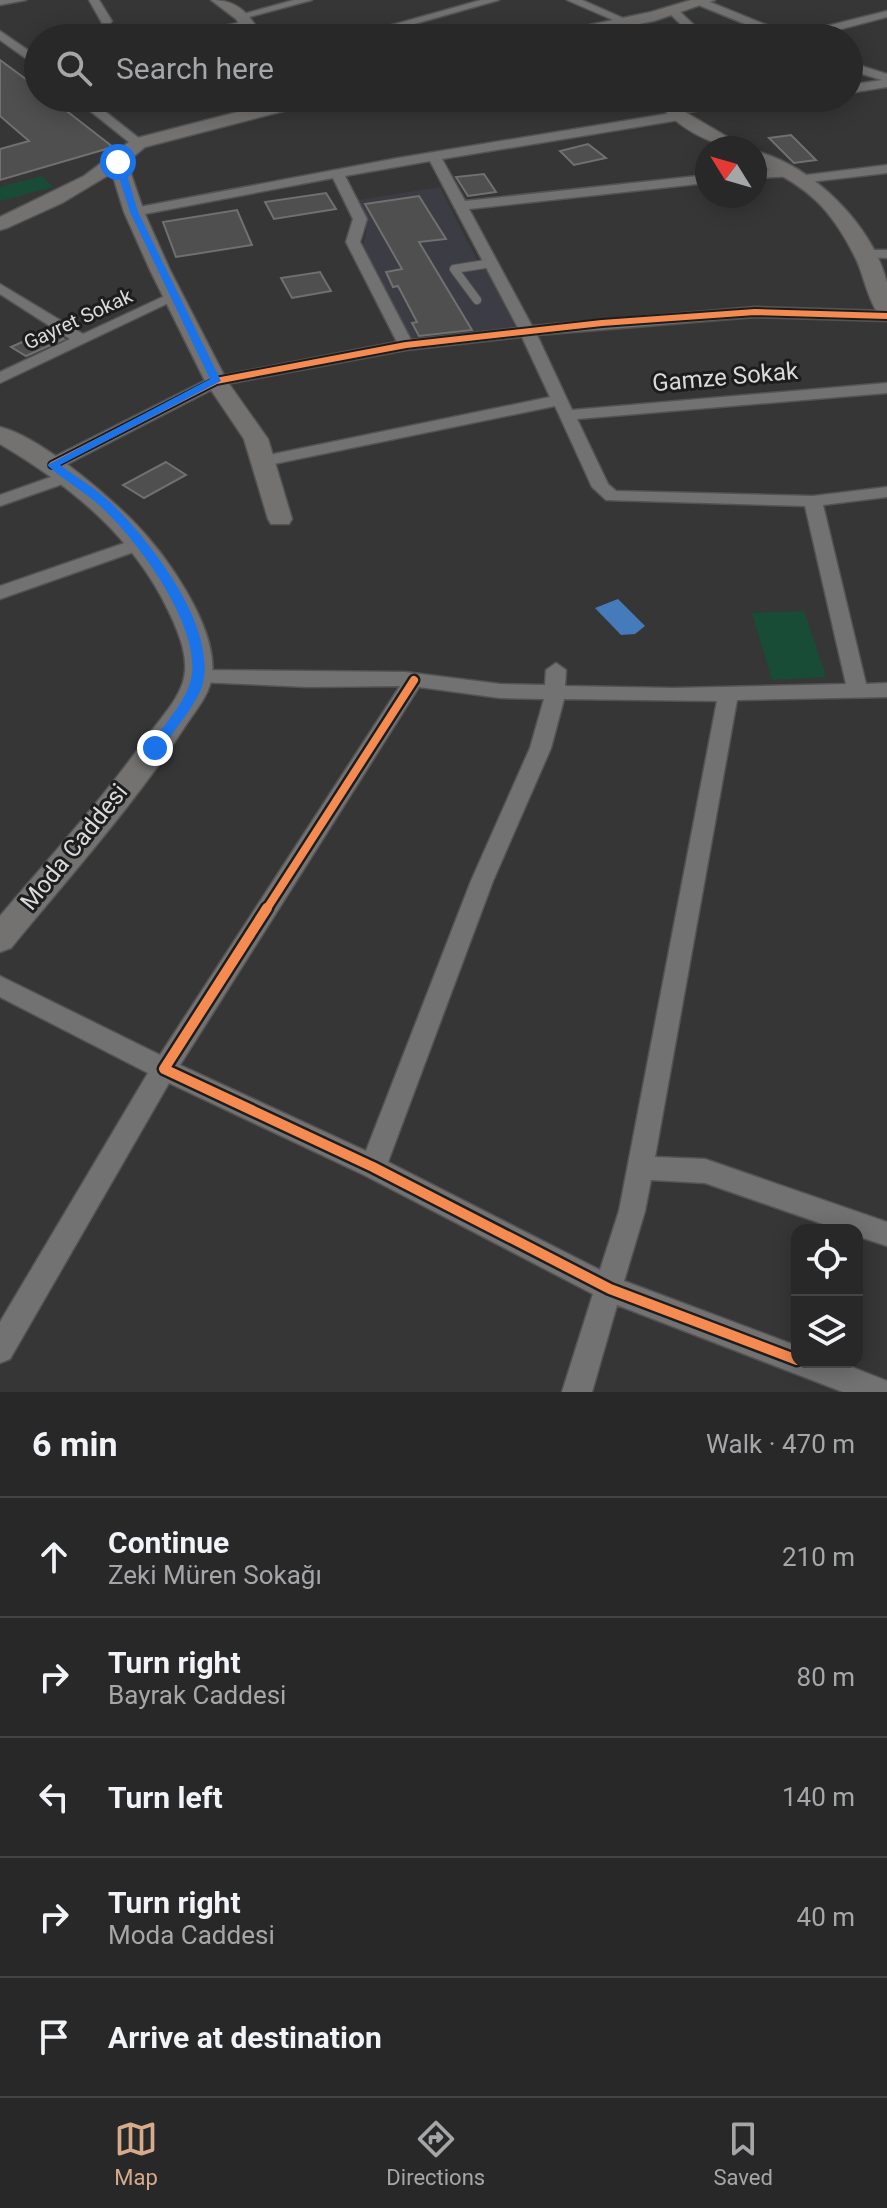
<!DOCTYPE html>
<html lang="en">
<head>
<meta charset="utf-8">
<style>
	:root { --surface:#282829; --page:#343435; --text:#f1f3f6; --muted:#a5a6a8; --line:#444446; --accent:#d6ab8b }
	body { margin:0; font-family:Roboto,sans-serif; background:var(--page); color:var(--text) }
	.controls { position:absolute; right:24px; bottom:24px; display:grid; overflow:hidden; border-radius:16px; box-shadow:0 4px 20px #0003 }
	.controls button { width:72px; height:72px; display:grid; place-items:center; padding:0; border:0; border-bottom:2px solid var(--line); background:var(--surface); color:var(--text); font:40px sans-serif }
	.compass { position:absolute; left:695px; top:136px; width:72px; height:72px; border-radius:50%; background:var(--surface); box-shadow:0 4px 20px #0003; rotate:307deg }
	.stop { position:absolute; width:24px; height:24px; margin:-18px; border:6px solid #1a73e8; border-radius:50%; background:#fff }
	.stop.end { background:#1a73e8; border-color:#fff; box-shadow:0 2px 8px #0008 }
	.list { margin:0; padding:0; list-style:none }
	h2 { display:flex; justify-content:space-between; align-items:center; height:104px; margin:0; padding:0 32px; font-size:34px }
	h2 small { font-size:26px; font-weight:400; color:var(--muted) }
	.list li { display:grid; grid-template-columns:52px 1fr auto; gap:24px; align-items:center; box-sizing:border-box; height:120px; padding:0 32px; border-top:2px solid var(--line) }
	.list b { display:block; font-size:30px; white-space:nowrap }
	.list p { margin:0; font-size:26px; white-space:nowrap; color:var(--muted) }
	.list em { font-size:26px; font-style:normal; color:var(--muted) }
	.icon { flex:none; width:44px; height:44px; fill:none; stroke:currentColor; stroke-width:2; stroke-linecap:round; stroke-linejoin:round }
	.map { position:relative; flex:none; width:887px; height:1392px; overflow:hidden }
	.search { position:absolute; background:var(--surface); box-shadow:0 4px 20px #0003; left:24px; right:24px; top:24px; height:88px; display:flex; align-items:center; gap:20px; box-sizing:border-box; padding:0 28px; border-radius:44px; color:var(--muted); font-size:30px }
	.sheet { height:704px; background:var(--surface) }
	nav { display:flex; justify-content:space-around; align-items:center; box-sizing:border-box; height:112px; border-top:2px solid var(--line); background:var(--surface); font-size:22px; color:var(--muted) }
	nav a { display:grid; justify-items:center; gap:4px }
	nav .on { color:var(--accent) }
	.map>svg:first-child { display:block }
	.built { fill:#3b3c44 }
	.green { fill:#194c37 }
	.water { fill:#457abb }
	.building { fill:#4f4f50; stroke:#707071; stroke-width:2 }
	.lines { fill:none; stroke-linecap:round; stroke-linejoin:round }
	.lane-far1-casing { stroke:#535354; stroke-width:8 }
	.lane-casing { stroke:#535354; stroke-width:10 }
	.street-casing { stroke:#535354; stroke-width:3 }
	.secondary-casing { stroke:#535354; stroke-width:3 }
	.lane-far1 { stroke:#727273; stroke-width:6 }
	.lane { stroke:#727273; stroke-width:8 }
	.street { fill:#727273; fill-rule:evenodd }
	.secondary { fill:#737271; fill-rule:evenodd }
	.cycleway-far2-casing { stroke:#1d1d1e; stroke-width:10 }
	.cycleway-far1-casing { stroke:#1d1d1e; stroke-width:13 }
	.cycleway-casing { stroke:#1d1d1e; stroke-width:15 }
	.cycleway-far2 { stroke:#f68b52; stroke-width:6 }
	.cycleway-far1 { stroke:#f68b52; stroke-width:8 }
	.cycleway { stroke:#f68b52; stroke-width:10 }
	.route { fill:#1a73e8 }
	.labels { text-anchor:middle; dominant-baseline:central; stroke-width:6; stroke-linejoin:round; paint-order:stroke }
	.far-street-label { font-size:20px; fill:#dadadc; stroke:#1d1d1e }
	.street-label { font-size:24px; fill:#dadadc; stroke:#1d1d1e }
</style>
</head>
<body>
<div class="map">
<svg width="887" height="1392" viewBox="0 0 887 1392">
	<rect width="100%" height="100%" fill="#363637"/>
	<path class="built" d="M 440,187 L 480,266 L 487,269 L 516,329 L 414,344 L 362,251 L 367,228 L 356,203 L 358,200 Z"/>
	<path class="green" d="M 42,176 L 53,187 L 0,201 L 0,187 Z
		M 804,611 L 826,677 L 772,680 L 752,613 Z"/>
	<path class="water" d="M 618,599 L 645,626 L 635,634 L 621,635 L 595,608 Z"/>
	<path class="building" d="M 0,60 L 38,88 L 38,98 L 50,98 L 113,147 L 0,180 L 0,149 L 29,141 L 0,116 Z
		M 791,135 L 816,160 L 794,163 L 769,138 Z
		M 588,144 L 606,158 L 574,165 L 560,151 Z
		M 484,174 L 496,192 L 468,196 L 456,177 Z
		M 326,193 L 336,209 L 274,219 L 265,202 Z
		M 419,196 L 446,239 L 419,242 L 472,330 L 419,336 L 412,323 L 417,322 L 398,286 L 393,287 L 386,272 L 402,269 L 365,204 Z
		M 237,210 L 252,245 L 176,257 L 163,222 Z
		M 320,272 L 331,291 L 292,298 L 281,278 Z
		M 50,330 L 64,339 L 26,356 L 11,347 Z
		M 166,462 L 186,475 L 144,498 L 123,485 Z"/>
	<g class="lines">
		<g class="lane-far1-casing">
			<path id="lane-far1" d="M 189,35 L 248,24"/>
		</g>
		<g class="lane-casing">
			<path id="lane" d="M 477,300 L 454,269 L 492,263"/>
		</g>
		<g class="street-casing">
			<path id="street" d="M 0,0 L 26,0 L 0,5 Z
				M 89,0 L 99,0 L 112,21 L 110,23 L 102,23 Z
				M 294,0 L 312,0 L 242,19 L 236,16 Z
				M 481,0 L 499,0 L 365,38 L 346,38 Z
				M 567,0 L 582,0 L 632,22 L 622,24 Z
				M 696,0 L 705,0 L 791,35 L 887,11 L 887,17 L 807,38 L 779,38 L 696,4 Z
				M 669,9 L 677,9 L 708,38 L 695,38 L 669,13 Z
				M 0,31 L 38,57 L 38,67 L 0,40 Z
				M 849,62 L 887,74 L 887,87 L 849,93 L 849,85 L 882,80 L 849,70 Z
				M 74,98 L 88,98 L 145,143 L 134,146 Z
				M 731,98 L 763,98 L 757,102 L 681,113 L 685,116 L 679,120 L 442,159 L 465,201 L 707,175 L 707,183 L 469,209 L 532,326 L 755,307 L 887,311 L 887,321 L 755,317 L 537,335 L 572,410 L 887,383 L 887,393 L 577,419 L 608,484 L 616,491 L 813,496 L 887,487 L 887,497 L 823,505 L 866,684 L 887,683 L 887,697 L 737,700 L 655,1157 L 705,1159 L 887,1222 L 887,1246 L 857,1236 L 857,1230 L 840,1230 L 705,1183 L 651,1180 L 645,1211 L 624,1281 L 797,1346 L 797,1362 L 839,1362 L 887,1381 L 887,1392 L 843,1392 L 617,1305 L 592,1392 L 562,1392 L 593,1294 L 364,1175 L 169,1083 L 10,1359 L 0,1363 L 0,1322 L 148,1073 L 0,997 L 0,976 L 160,1055 L 400,686 L 308,687 L 199,682 L 189,675 L 192,670 L 405,672 L 500,684 L 545,685 L 546,670 L 556,663 L 566,670 L 565,686 L 674,688 L 846,684 L 805,506 L 606,500 L 592,487 L 555,406 L 264,466 L 256,461 L 264,456 L 550,397 L 522,337 L 406,350 L 221,385 L 58,469 L 46,469 L 43,465 L 46,461 L 210,378 L 397,342 L 346,242 L 353,219 L 333,178 L 134,216 L 127,212 L 134,208 L 398,158 L 672,113 L 667,110 L 669,107 ZM 430,161 L 518,328 L 411,340 L 360,242 L 367,219 L 345,176 ZM 419,687 L 500,698 L 544,699 L 530,748 L 471,881 L 366,1151 L 180,1065 ZM 564,699 L 717,701 L 619,1211 L 600,1270 L 388,1162 L 493,881 L 551,748 Z
				M 887,165 L 887,173 L 801,183 L 796,182 L 796,176 L 755,178 L 755,170 L 794,169 L 799,170 L 799,176 Z
				M 865,250 L 887,250 L 887,258 L 860,257 L 858,254 Z
				M 0,284 L 83,334 L 169,294 L 179,294 L 181,297 L 0,383 L 0,372 L 70,339 L 0,294 Z
				M 68,471 L 74,472 L 77,476 L 74,480 L 0,506 L 0,495 Z
				M 142,537 L 151,543 L 148,547 L 0,599 L 0,586 Z"/>
		</g>
		<g class="secondary-casing">
			<path id="secondary" d="M 211,0 C 240,0 250,16 264,38 L 248,38 L 236,19 Z
				M 691,0 L 715,0 L 654,21 L 571,38 L 540,38 L 542,35 L 651,12 Z
				M 292,98 L 321,98 L 318,102 L 145,147 L 127,162 L 144,212 L 170,270 L 227,381 L 268,439 L 292,519 L 289,524 L 271,524 L 268,519 L 244,439 L 205,381 L 150,270 L 124,212 L 112,173 L 62,203 L 7,228 L 0,230 L 0,217 L 84,176 L 133,139 Z
				M 654,98 L 672,98 L 685,112 L 746,148 C 711,148 675,126 654,98 Z
				M 755,151 C 812,165 873,225 887,283 C 887,294 887,309 887,320 C 872,317 864,276 857,261 C 832,209 807,185 755,163 Z
				M 0,427 C 40,437 104,492 133,521 C 165,553 218,627 212,675 C 210,695 195,711 184,728 C 133,806 70,876 11,948 L 0,952 L 0,916 C 51,856 104,797 150,733 C 161,718 177,701 183,682 C 190,659 179,633 169,612 C 133,536 71,486 0,444 Z"/>
		</g>
		<use href="#lane-far1" class="lane-far1"/>
		<use href="#lane" class="lane"/>
		<use href="#street" class="street"/>
		<use href="#secondary" class="secondary"/>
		<g class="cycleway-far2-casing">
			<path id="cycleway-far2" d="M 52,465 L 216,381 L 406,345 L 602,323 L 755,312 L 887,316"/>
		</g>
		<g class="cycleway-far1-casing">
			<path id="cycleway-far1" d="M 266,910 L 414,680"/>
		</g>
		<g class="cycleway-casing">
			<path id="cycleway" d="M 267,908 L 164,1069 L 373,1167 L 610,1289 L 797,1360"/>
		</g>
		<use href="#cycleway-far2" class="cycleway-far2"/>
		<use href="#cycleway-far1" class="cycleway-far1"/>
		<use href="#cycleway" class="cycleway"/>
	</g>
	<path class="route" d="M 118,159 L 123,162 L 138,212 L 221,381 L 60,465 C 76,477 95,488 110,502 C 150,541 216,624 203,683 C 198,703 172,733 160,751 L 155,753 L 148,748 C 161,728 181,708 189,686 C 209,635 137,539 100,506 C 84,491 63,480 47,465 L 210,379 L 130,212 L 114,162 Z"/>
	<g class="labels">
		<g class="far-street-label">
			<text transform="translate(78 319) rotate(-25)">Gayret Sokak</text>
		</g>
		<g class="street-label">
			<text transform="translate(725 377) rotate(-5)">Gamze Sokak</text>
			<text transform="translate(74 847) rotate(-51)">Moda Caddesi</text>
		</g>
	</g>
</svg>
<div class="controls">
<button><svg class="icon" aria-label="locate" viewBox="0 0 24 24"><circle cx="12" cy="12" r="6"/><path d="M12 2v4M12 18v4M2 12h4M18 12h4"/></svg></button>
<button><svg class="icon" aria-label="layers" viewBox="0 0 24 24"><path d="M12 4l9 5-9 5-9-5zM3 14l9 5 9-5"/></svg></button>
</div>
<svg class="compass" viewBox="-18 -18 36 36"><path d="M0-13l5 13h-10z" fill="#e53935"/><path d="M0 13l5-13h-10z" fill="#a5a6a8"/></svg>
<div class="stop" style="left:118px;top:162px"></div>
<div class="stop end" style="left:155px;top:748px"></div>
<div class="search"><svg class="icon" aria-label="search" viewBox="0 0 24 24"><circle cx="10" cy="10" r="6"/><path d="M15 15l6 6"/></svg>Search here</div>
</div>
<section class="sheet">
<h2>6 min<small>Walk · 470 m</small></h2>
<ul class="list">
<li><svg class="icon" aria-label="ahead" viewBox="0 0 24 24"><path d="M12 20V5M6 11l6-6 6 6"/></svg><div><b>Continue</b><p>Zeki Müren Sokağı</p></div><em>210 m</em></li>
<li><svg class="icon" aria-label="right" viewBox="0 0 24 24"><path d="M7 20v-9h11M14 6l5 5-5 5"/></svg><div><b>Turn right</b><p>Bayrak Caddesi</p></div><em>80 m</em></li>
<li><svg class="icon" aria-label="left" viewBox="0 0 24 24"><path d="M17 20v-9H6M10 6l-5 5 5 5"/></svg><div><b>Turn left</b></div><em>140 m</em></li>
<li><svg class="icon" aria-label="right" viewBox="0 0 24 24"><path d="M7 20v-9h11M14 6l5 5-5 5"/></svg><div><b>Turn right</b><p>Moda Caddesi</p></div><em>40 m</em></li>
<li><svg class="icon" aria-label="arrive" viewBox="0 0 24 24"><path d="M6 21V4h12l-3 4 3 4H6"/></svg><div><b>Arrive at destination</b></div></li>
</ul>
</section>
<nav>
<a class="on"><svg class="icon" aria-label="map" viewBox="0 0 24 24"><path d="M3 6l6-2 6 2 6-2v14l-6 2-6-2-6 2zM9 4v14M15 6v14"/></svg>Map</a>
<a><svg class="icon" aria-label="directions" viewBox="0 0 24 24"><path d="M12 3l9 9-9 9-9-9zM9 14v-3h6M13 9l2 2-2 2"/></svg>Directions</a>
<a><svg class="icon" aria-label="saved" viewBox="0 0 24 24"><path d="M7 4h10v16l-5-4-5 4z"/></svg>Saved</a>
</nav>
</body>
</html>
